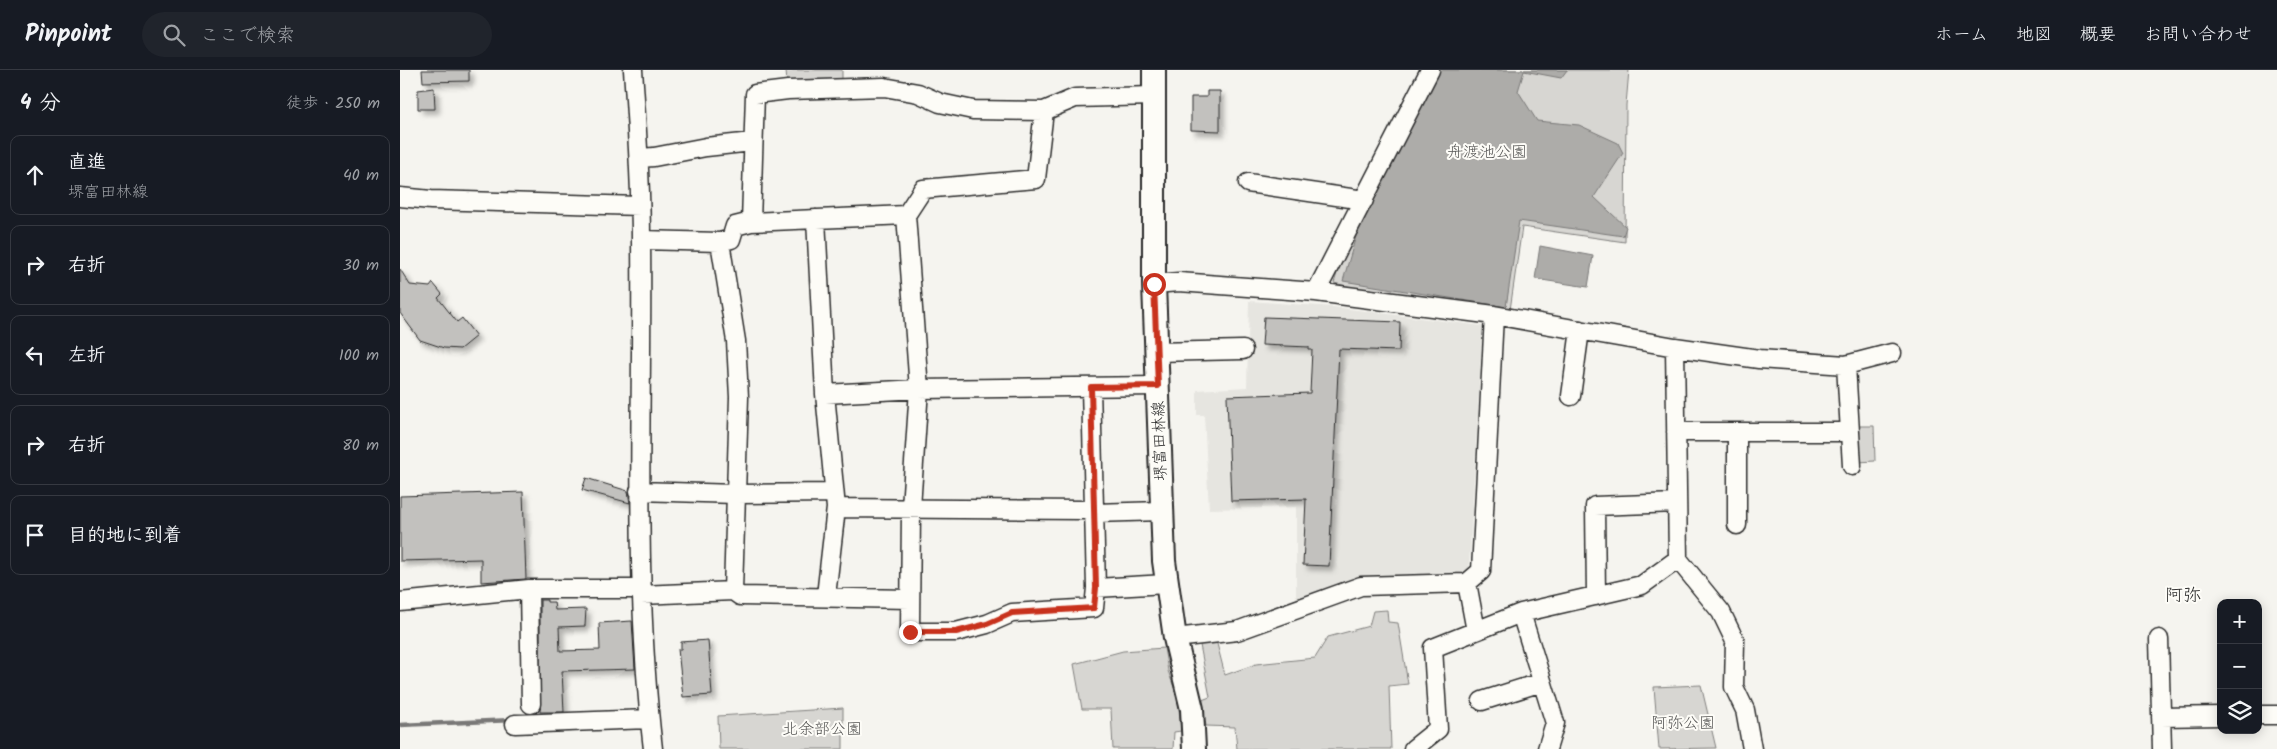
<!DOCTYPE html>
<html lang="ja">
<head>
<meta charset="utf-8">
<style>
	:root { --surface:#171b24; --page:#20242c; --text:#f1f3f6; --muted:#9ea1a6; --line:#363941 }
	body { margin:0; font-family:Kalam,"Klee One",sans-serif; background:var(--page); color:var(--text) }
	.controls { position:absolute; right:15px; bottom:15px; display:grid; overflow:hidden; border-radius:10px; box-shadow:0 2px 12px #0003 }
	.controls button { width:45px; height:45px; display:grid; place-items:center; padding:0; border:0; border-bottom:1px solid var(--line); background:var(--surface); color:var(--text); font:25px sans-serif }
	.stop { position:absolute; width:15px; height:15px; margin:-11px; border:4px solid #c8321e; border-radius:50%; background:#fff }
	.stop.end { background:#c8321e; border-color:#fff; box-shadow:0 1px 5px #0008 }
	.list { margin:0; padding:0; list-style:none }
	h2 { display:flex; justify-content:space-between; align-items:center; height:65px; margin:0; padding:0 20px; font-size:21px }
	h2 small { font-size:16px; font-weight:400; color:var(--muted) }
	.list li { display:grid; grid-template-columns:32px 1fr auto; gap:15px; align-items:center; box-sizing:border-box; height:80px; margin:0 10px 10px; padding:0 10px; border:1px solid var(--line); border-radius:10px }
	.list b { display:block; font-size:19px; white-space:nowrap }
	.list p { margin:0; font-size:16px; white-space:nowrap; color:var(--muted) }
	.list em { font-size:16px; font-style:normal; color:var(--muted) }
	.icon { flex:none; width:28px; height:28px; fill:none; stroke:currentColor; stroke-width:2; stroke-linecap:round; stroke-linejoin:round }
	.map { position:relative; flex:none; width:1877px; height:679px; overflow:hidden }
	header { display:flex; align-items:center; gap:30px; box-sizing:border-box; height:70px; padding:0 25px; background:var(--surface); border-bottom:1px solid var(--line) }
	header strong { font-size:24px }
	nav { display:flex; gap:28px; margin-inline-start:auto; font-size:18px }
	.search { width:350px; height:45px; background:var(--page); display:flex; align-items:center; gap:12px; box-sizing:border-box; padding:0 18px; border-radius:28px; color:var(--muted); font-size:19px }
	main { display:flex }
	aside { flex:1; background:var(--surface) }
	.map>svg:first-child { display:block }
	.built { fill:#e6e5e0 }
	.green { fill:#d7d6d2; stroke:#81807e }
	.water { fill:#adaca9; stroke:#797877 }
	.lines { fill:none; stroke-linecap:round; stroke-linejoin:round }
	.stream { stroke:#797877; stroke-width:4.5 }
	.building { fill:#c2c1be; stroke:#2b2b2b; filter:url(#shadow) }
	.minor-casing { stroke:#2b2b2b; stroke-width:21 }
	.major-casing { stroke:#2b2b2b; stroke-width:26 }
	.minor { stroke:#fdfcf7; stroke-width:18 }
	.major { stroke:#fdfcf7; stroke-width:22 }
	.route { stroke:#c8321e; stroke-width:6 }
	.labels { text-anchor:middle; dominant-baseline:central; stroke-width:4; stroke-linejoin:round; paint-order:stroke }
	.park-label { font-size:16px; fill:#565655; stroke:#fdfcf7 }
	.street-label { font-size:16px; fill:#2b2b2b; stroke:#fdfcf7 }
	.neighbourhood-label { font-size:18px; fill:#2b2b2b; stroke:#fdfcf7 }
</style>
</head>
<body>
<header>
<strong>Pinpoint</strong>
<div class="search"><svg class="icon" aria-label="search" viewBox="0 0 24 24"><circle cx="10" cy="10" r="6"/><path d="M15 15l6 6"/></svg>ここで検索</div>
<nav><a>ホーム</a><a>地図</a><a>概要</a><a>お問い合わせ</a></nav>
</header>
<main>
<aside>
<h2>4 分<small>徒歩 · 250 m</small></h2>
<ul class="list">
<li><svg class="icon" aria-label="ahead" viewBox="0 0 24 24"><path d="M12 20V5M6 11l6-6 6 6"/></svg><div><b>直進</b><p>堺富田林線</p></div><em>40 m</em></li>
<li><svg class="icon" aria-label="right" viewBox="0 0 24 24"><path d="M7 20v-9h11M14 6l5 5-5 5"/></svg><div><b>右折</b></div><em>30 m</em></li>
<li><svg class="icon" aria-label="left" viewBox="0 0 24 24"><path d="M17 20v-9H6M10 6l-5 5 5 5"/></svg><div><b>左折</b></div><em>100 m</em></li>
<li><svg class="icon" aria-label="right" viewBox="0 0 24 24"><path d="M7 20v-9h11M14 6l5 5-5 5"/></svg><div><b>右折</b></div><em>80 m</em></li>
<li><svg class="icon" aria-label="arrive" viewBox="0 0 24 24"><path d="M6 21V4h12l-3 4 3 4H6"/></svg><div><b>目的地に到着</b></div></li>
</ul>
</aside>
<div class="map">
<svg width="1877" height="679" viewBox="0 0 1877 679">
	<defs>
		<filter id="shadow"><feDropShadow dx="4.5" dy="4.5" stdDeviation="2.5" flood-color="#0004"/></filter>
	</defs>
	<rect width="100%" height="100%" fill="#f5f4ef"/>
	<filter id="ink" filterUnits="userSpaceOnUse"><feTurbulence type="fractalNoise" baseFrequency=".02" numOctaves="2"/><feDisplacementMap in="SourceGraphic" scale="10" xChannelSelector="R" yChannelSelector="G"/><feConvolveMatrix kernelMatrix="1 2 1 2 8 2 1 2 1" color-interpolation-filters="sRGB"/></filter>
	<g filter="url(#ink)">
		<path class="built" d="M 849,231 L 934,237 L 1083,256 L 1069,498 L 1057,506 L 896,532 L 896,437 L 809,439 L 804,345 L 797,345 L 797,320 L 847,317 Z"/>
		<path class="green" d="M 386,0 L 442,0 L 442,14 L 387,15 Z
			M 1035,0 L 1229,0 L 1226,35 L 1225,172 L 1122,157 L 1110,240 L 985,225 L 934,213 L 943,184 Z
			M 1457,356 L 1474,356 L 1475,391 L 1458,392 Z
			M 987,540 L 988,552 L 998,553 L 1008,614 L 989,616 L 991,679 L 837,679 L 835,657 L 806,656 L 802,630 L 810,627 L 800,575 L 816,570 L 825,605 L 856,594 L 915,588 L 928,567 L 969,556 L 973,541 Z
			M 764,578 L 768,601 L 778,628 L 781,661 L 774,662 L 773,679 L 713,679 L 711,639 L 682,639 L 674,594 L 723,581 Z
			M 1301,615 L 1316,678 L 1259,679 L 1254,617 Z
			M 443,638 L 443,679 L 319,679 L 318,646 Z"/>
		<path class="water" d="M 1039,0 L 1167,0 L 1161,8 L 1124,1 L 1118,21 L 1137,51 L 1179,55 L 1218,73 L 1223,83 L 1194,127 L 1226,157 L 1223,166 L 1119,151 L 1106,237 L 943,211 L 956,166 Z
			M 1140,176 L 1193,186 L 1188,217 L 1135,209 Z"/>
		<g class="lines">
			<path class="stream" d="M 0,655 L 113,650"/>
		</g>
		<path class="building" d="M 22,0 L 69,0 L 69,11 L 23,12 Z
			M 34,18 L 35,39 L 18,39 L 18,20 Z
			M 807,21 L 820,21 L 820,61 L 791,60 L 791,27 L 807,27 Z
			M 0,199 L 10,215 L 30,217 L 33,213 L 42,224 L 38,228 L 57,252 L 62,248 L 76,266 L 60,279 L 44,278 L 20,270 L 0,243 Z
			M 864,247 L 1000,252 L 999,281 L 939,279 L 929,496 L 903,495 L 906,429 L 831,431 L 827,326 L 910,323 L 912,280 L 909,280 L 909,277 L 862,275 Z
			M 186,408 L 228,421 L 230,433 L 182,420 Z
			M 123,422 L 126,509 L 81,512 L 81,489 L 0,491 L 0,426 Z
			M 140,530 L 147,530 L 147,532 L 154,532 L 155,540 L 186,539 L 185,556 L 159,557 L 160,581 L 200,580 L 199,553 L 232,551 L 235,599 L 162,601 L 164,642 L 140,642 Z
			M 308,570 L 312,625 L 283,627 L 278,579 L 281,579 L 281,572 Z"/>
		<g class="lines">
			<g class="minor-casing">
				<path id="minor" d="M 233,0 C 237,57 241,113 241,170 C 243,340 233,509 253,679
					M 239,88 L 254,87 L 306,77 L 352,72
					M 848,113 L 964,130
					M 0,127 L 31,130 L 240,136
					M 416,149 L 425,324 L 436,438 L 426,526
					M 351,152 L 355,24 L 388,20 L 484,17 L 518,23 L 540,33 L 573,40 L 644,41
					M 241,170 L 320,172 L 331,169 L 335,156 L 351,152 L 506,145
					M 320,172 L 336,271 L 339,327 L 333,521
					M 754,214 L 779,212 L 916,222 L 1094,245 L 1275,277 L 1278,489 L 1321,542 L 1335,571 L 1334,617 L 1345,640 L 1352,679
					M 916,222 L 1030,0
					M 1275,277 L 1359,289 L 1446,295 L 1492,283
					M 756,282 L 843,280
					M 1446,295 L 1452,396
					M 691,317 L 696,518 L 694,538 L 612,543 L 587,554 L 556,562 L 510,562 L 511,437 L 519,319 L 506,145 L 523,119 L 636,109 L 644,41 L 675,28 L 754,26
					M 425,324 L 519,319 L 758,316
					M 1171,326 L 1180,260
					M 1276,362 L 1449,362
					M 1337,362 L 1337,455
					M 239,421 L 335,424 L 434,423
					M 436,438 L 685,440 L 694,443 L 762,441
					M 696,518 L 766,514
					M 129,519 L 131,634
					M 241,525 L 333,521 L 340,526 L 510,529
					M 1196,526 L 1195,436 L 1277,433
					M 0,532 L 129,519 L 240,519
					M 1121,543 L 1155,653 L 1147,679
					M 1076,561 L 1067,513 L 1081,501 L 1094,245
					M 775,568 L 837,561 L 961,516 L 1067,513
					M 1759,569 L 1762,679
					M 1082,631 L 1142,612
					M 1858,645 L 1877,645
					M 1761,647 L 1821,646
					M 115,654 L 249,649
					M 1013,679 L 1038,659 L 1033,578 L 1121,543 L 1242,515 L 1278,489"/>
			</g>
			<g class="major-casing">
				<path id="major" d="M 754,0 L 754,214 L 764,491 L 775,568 L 792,639 L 794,679"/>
			</g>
			<use href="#minor" class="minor"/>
			<use href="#major" class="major"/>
		</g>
	</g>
	<g class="lines" filter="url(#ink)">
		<path class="route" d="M 510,562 L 556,562 L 587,554 L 612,543 L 694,538 L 696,518 L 691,317 L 758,316 L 754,214"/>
	</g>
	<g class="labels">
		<g class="park-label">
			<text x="1087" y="82">舟渡池公園</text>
			<text x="1283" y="653">阿弥公園</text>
			<text x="422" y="659">北余部公園</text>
		</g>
		<g class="street-label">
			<text transform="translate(760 371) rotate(-92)">堺富田林線</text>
		</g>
		<g class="neighbourhood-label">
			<text x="1783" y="526">阿弥</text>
		</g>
	</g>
</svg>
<div class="controls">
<button>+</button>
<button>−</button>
<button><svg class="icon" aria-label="layers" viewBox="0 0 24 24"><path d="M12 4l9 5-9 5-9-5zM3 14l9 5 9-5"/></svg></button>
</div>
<div class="stop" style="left:754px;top:214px"></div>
<div class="stop end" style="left:510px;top:562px"></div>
</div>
</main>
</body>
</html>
